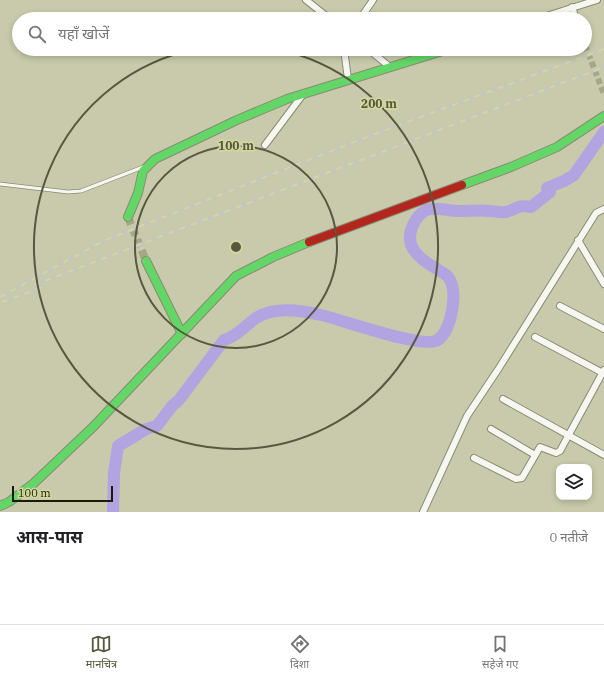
<!DOCTYPE html>
<html lang="hi">
<head>
<meta charset="utf-8">
<style>
	:root { --surface:#fff; --page:#f6f6f6; --text:#202124; --muted:#757577; --line:#e0e0e0; --accent:#57583f }
	body { margin:0; font-family:"IBM Plex Serif","Noto Sans Devanagari",serif; background:var(--page); color:var(--text) }
	.controls { position:absolute; right:12px; bottom:12px; display:grid; overflow:hidden; border-radius:8px; box-shadow:0 2px 6px #0003 }
	.controls button { width:36px; height:36px; display:grid; place-items:center; padding:0; border:0; border-bottom:1px solid var(--line); background:var(--surface); color:var(--text); font:20px sans-serif }
	.scale { position:absolute; left:12px; bottom:10px; width:101px; box-sizing:border-box; padding-left:4px; border:2px solid #1a1b05; border-top:0; font-size:11px; line-height:14px; white-space:nowrap; color:#1a1b05; -webkit-text-stroke:3px #d3d79e; paint-order:stroke }
	.list { margin:0; padding:0; list-style:none }
	h2 { display:flex; justify-content:space-between; align-items:center; height:52px; margin:0; padding:0 16px; font-size:17px }
	h2 small { font-size:13px; font-weight:400; color:var(--muted) }
	.icon { flex:none; width:22px; height:22px; fill:none; stroke:currentColor; stroke-width:2; stroke-linecap:round; stroke-linejoin:round }
	.map { position:relative; flex:none; width:604px; height:512px; overflow:hidden }
	.search { position:absolute; background:var(--surface); box-shadow:0 2px 6px #0003; left:12px; right:12px; top:12px; height:44px; display:flex; align-items:center; gap:10px; box-sizing:border-box; padding:0 14px; border-radius:22px; color:var(--muted); font-size:15px }
	.sheet { height:112px; background:var(--surface) }
	nav { display:flex; justify-content:space-around; align-items:center; box-sizing:border-box; height:56px; border-top:1px solid var(--line); background:var(--surface); font-size:11px; color:var(--muted) }
	nav a { display:grid; justify-items:center; gap:2px }
	nav .on { color:var(--accent) }
	.map>svg:first-child { display:block }
	.lines { fill:none; stroke-linecap:round; stroke-linejoin:round }
	.river { stroke:#b2a4e0; stroke-width:12 }
	.street-tunnel { stroke:#a5a78a; stroke-width:6; stroke-dasharray:6 3; stroke-linecap:butt }
	.secondary-tunnel { stroke:#a5a78a; stroke-width:8; stroke-dasharray:8 4; stroke-linecap:butt }
	.lane-casing { stroke:#8a8c73; stroke-width:4.5 }
	.street-casing { stroke:#8a8c73; stroke-width:8 }
	.fast-casing { stroke:#8a8c73; stroke-width:10 }
	.jam-casing { stroke:#8a8c73; stroke-width:10 }
	.lane { stroke:#f7f7f2; stroke-width:3 }
	.street { stroke:#f7f7f2; stroke-width:6 }
	.fast { stroke:#63d668; stroke-width:8 }
	.jam { stroke:#b3261e; stroke-width:8 }
	.rail-casing { stroke:#c5c7bd; stroke-width:3.5 }
	.rail { stroke:#d3d79e; stroke-width:2; stroke-dasharray:6; stroke-linecap:butt }
	.ring { fill:none; stroke:#57583f; stroke-width:2 }
	.centre { fill:#57583f; stroke:#d3d79e; stroke-width:2 }
	.ring-label { font-size:12px; text-anchor:middle; font-weight:bold; fill:#57583f; stroke:#d3d79e; stroke-width:3.5; stroke-linejoin:round; paint-order:stroke }
</style>
</head>
<body>
<div class="map">
<svg width="604" height="512" viewBox="0 0 604 512">
	<rect width="100%" height="100%" fill="#c8caab"/>
	<g class="lines">
		<path class="river" d="M 113,512 L 114,473 L 118,446 L 146,429 L 157,426 L 172,406 L 179,400 L 224,340 C 237,336 245,326 256,318 C 274,306 301,310 321,315 C 340,319 423,350 438,340 C 452,329 458,292 449,278 C 447,274 440,272 437,269 C 419,259 403,246 413,225 C 425,200 440,211 460,211 C 470,211 480,210 490,211 C 495,211 501,213 505,212 C 517,210 516,204 531,207 L 550,192 L 547,188 L 564,181 L 574,175 L 604,132"/>
		<path class="street-tunnel" d="M 585,45 L 604,94"/>
		<path class="secondary-tunnel" d="M 128,217 L 146,261"/>
		<g class="lane-casing">
			<path id="lane" d="M 0,184 L 68,192 L 81,191 L 143,167"/>
		</g>
		<g class="street-casing">
			<path id="street" d="M 306,0 L 330,19
				M 572,7 L 576,19
				M 360,19 L 373,0
				M 537,19 L 597,0
				M 344,49 L 348,79
				M 368,49 L 390,67
				M 265,145 L 304,93
				M 578,240 L 604,284
				M 560,306 L 604,329
				M 535,337 L 603,373
				M 503,399 L 604,455
				M 491,429 L 535,455
				M 474,458 L 516,479 L 522,478 L 540,447 L 556,453 L 560,451 L 604,370
				M 423,512 L 467,416 L 499,368 L 596,213 L 604,209"/>
		</g>
		<g class="fast-casing">
			<path id="fast" d="M 462,185 L 511,167 L 557,147 L 604,116
				M 128,217 L 138,193 L 143,171 L 155,159 L 237,120 L 287,99 L 449,49
				M 146,261 L 182,334
				M 0,506 L 9,502 L 34,483 L 93,427 L 236,276 L 273,257 L 309,242"/>
		</g>
		<g class="jam-casing">
			<path id="jam" d="M 309,242 L 462,185"/>
		</g>
		<use href="#lane" class="lane"/>
		<use href="#street" class="street"/>
		<use href="#fast" class="fast"/>
		<use href="#jam" class="jam"/>
		<g class="rail-casing">
			<path id="rail" d="M 34,285 L 604,67
				M 0,297 L 103,241 L 359,140 L 604,49
				M 2,302 L 43,287"/>
		</g>
		<use href="#rail" class="rail"/>
	</g>
	<g class="ring">
		<circle cx="236" cy="247" r="101"/>
		<path d="M276 49A202 202 0 1 1 196 49"/>
	</g>
	<circle cx="236" cy="247" r="6" class="centre"/>
	<g class="ring-label">
		<text x="379" y="108">200 m</text>
		<text x="236" y="150">100 m</text>
	</g>
</svg>
<div class="controls">
<button><svg class="icon" aria-label="layers" viewBox="0 0 24 24"><path d="M12 4l9 5-9 5-9-5zM3 14l9 5 9-5"/></svg></button>
</div>
<div class="scale">100 m</div>
<div class="search"><svg class="icon" aria-label="search" viewBox="0 0 24 24"><circle cx="10" cy="10" r="6"/><path d="M15 15l6 6"/></svg>यहाँ खोजें</div>
</div>
<section class="sheet">
<h2>आस-पास<small>0 नतीजे</small></h2>
<ul class="list">
</ul>
</section>
<nav>
<a class="on"><svg class="icon" aria-label="map" viewBox="0 0 24 24"><path d="M3 6l6-2 6 2 6-2v14l-6 2-6-2-6 2zM9 4v14M15 6v14"/></svg>मानचित्र</a>
<a><svg class="icon" aria-label="directions" viewBox="0 0 24 24"><path d="M12 3l9 9-9 9-9-9zM9 14v-3h6M13 9l2 2-2 2"/></svg>दिशा</a>
<a><svg class="icon" aria-label="saved" viewBox="0 0 24 24"><path d="M7 4h10v16l-5-4-5 4z"/></svg>सहेजे गए</a>
</nav>
</body>
</html>
